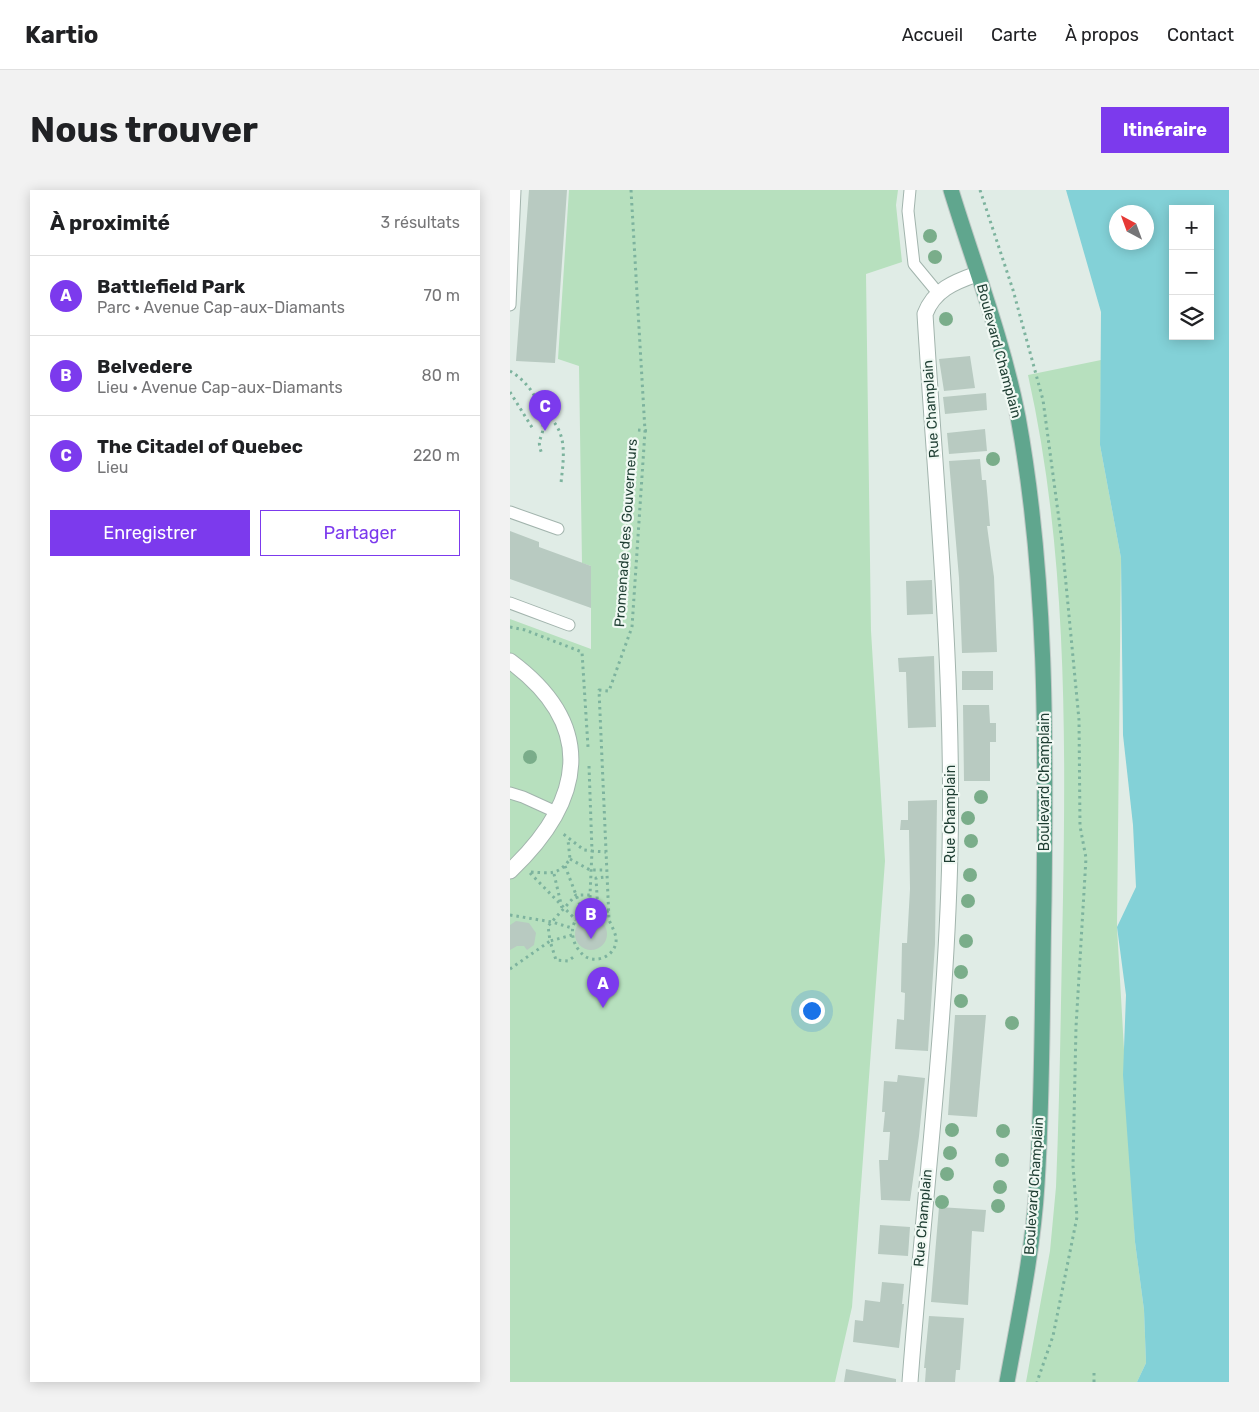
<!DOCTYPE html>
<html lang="fr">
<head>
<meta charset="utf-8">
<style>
	:root { --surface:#fff; --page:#f2f2f2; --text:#202124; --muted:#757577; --line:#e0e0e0; --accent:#7c3aed }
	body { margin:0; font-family:Rubik,sans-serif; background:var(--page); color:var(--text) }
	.controls { position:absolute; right:15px; top:15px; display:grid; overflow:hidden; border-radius:0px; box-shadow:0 2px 12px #0003 }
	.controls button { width:45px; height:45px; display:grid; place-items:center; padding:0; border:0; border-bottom:1px solid var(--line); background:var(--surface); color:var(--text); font:25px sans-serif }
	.compass { position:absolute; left:599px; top:15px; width:45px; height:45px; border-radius:50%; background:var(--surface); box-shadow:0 2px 12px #0003; rotate:319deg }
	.you { position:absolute; left:301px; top:820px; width:18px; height:18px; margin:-12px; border:4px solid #fff; border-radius:50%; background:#1a73e8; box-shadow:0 0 0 8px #1a73e833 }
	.badge { display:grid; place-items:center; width:32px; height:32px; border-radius:50%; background:var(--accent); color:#fff; font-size:16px; font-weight:700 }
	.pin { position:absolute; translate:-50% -41px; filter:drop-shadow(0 1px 2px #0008) }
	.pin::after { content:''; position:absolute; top:26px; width:18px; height:15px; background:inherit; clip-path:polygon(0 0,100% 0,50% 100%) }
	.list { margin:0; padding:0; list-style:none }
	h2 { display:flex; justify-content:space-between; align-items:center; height:65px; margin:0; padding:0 20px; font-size:21px }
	h2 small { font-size:16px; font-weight:400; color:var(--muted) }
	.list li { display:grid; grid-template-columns:32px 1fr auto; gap:15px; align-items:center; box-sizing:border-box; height:80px; padding:0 20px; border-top:1px solid var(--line) }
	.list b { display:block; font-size:19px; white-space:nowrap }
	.list p { margin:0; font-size:16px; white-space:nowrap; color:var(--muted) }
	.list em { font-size:16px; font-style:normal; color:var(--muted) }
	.actions { display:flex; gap:10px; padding:15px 20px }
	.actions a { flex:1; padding:11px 0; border:1px solid var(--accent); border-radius:0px; text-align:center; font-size:18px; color:var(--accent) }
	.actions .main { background:var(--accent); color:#fff }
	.icon { flex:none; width:28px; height:28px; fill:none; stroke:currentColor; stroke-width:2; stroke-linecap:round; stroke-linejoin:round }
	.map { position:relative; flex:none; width:719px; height:1192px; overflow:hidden; border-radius:0px }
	header { display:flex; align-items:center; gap:30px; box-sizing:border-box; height:70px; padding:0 25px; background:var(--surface); border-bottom:1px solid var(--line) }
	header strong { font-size:24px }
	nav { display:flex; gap:28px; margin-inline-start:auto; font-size:18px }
	.intro { display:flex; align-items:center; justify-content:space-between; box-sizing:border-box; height:120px; padding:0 30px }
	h1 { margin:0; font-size:35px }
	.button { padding:12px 22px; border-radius:0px; background:var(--accent); color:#fff; font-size:18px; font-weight:700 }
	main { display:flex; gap:30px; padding:0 30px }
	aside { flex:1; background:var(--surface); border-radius:0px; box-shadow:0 2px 12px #0003 }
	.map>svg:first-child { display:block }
	.green { fill:#b7e0be }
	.water { fill:#83d1d7; fill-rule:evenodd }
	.building { fill:#b8cac1 }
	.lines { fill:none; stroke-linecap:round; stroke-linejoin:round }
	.lane-casing { stroke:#a2b4ad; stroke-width:13 }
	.street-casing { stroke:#a2b4ad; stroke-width:17 }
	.primary-casing { stroke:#c0c9c6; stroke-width:17 }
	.path { stroke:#7db39e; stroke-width:3; stroke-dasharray:2.5 4; stroke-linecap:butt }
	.lane { stroke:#fff; stroke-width:11 }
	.street { stroke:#fff; stroke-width:15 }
	.primary { stroke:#60a68e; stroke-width:15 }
	.path-bridge { stroke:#7db39e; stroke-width:3; stroke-dasharray:2.5 4; stroke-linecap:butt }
	.tree { fill:#7aad8a }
	.labels { text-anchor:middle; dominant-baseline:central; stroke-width:4.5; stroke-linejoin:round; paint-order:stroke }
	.street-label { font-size:14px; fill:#1f3e33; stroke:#f1f9f4 }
</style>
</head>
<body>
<header>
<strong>Kartio</strong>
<nav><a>Accueil</a><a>Carte</a><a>À propos</a><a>Contact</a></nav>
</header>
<div class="intro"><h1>Nous trouver</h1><a class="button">Itinéraire</a></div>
<main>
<aside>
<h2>À proximité<small>3 résultats</small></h2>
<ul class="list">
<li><span class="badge">A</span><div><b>Battlefield Park</b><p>Parc · Avenue Cap-aux-Diamants</p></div><em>70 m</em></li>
<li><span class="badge">B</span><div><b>Belvedere</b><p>Lieu · Avenue Cap-aux-Diamants</p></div><em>80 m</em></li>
<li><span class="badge">C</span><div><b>The Citadel of Quebec</b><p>Lieu</p></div><em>220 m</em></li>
</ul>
<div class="actions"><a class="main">Enregistrer</a><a>Partager</a></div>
</aside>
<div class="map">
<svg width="719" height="1192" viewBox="0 0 719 1192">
	<rect width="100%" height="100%" fill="#e0ece6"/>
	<path class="green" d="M 59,0 L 388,0 L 386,15 L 392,72 L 356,84 L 361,441 L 375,671 L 342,1117 L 325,1192 L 0,1192 L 0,429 L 81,459 L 81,376 L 72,373 L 69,176 L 48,169 Z
		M 591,170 L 590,255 L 611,368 L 607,737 L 625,1052 L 634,1120 L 636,1173 L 627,1192 L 516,1192 L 540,1061 L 546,997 C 550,901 551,804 553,707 C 556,533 556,355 518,185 Z"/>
	<path class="water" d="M 556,0 L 719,0 L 719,1192 L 627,1192 L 636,1173 L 634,1120 L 625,1052 L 613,885 L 616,805 L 607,737 L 626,697 L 623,635 L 613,545 L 611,368 L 590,255 L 591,122 ZM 663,19 L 700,19 L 700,146 L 663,146 ZM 606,22 L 636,22 L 636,52 L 606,52 Z"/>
	<path class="building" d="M 19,0 L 57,0 L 45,173 L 6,171 Z
		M 460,166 L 465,198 L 434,201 L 429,169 Z
		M 476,203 L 477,220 L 435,224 L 433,207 Z
		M 475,239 L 477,261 L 439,264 L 437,243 Z
		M 470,269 L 472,290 L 476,290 L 478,312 L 480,336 L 477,336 L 484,387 L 487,462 L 452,463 L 449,388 L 439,271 Z
		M 0,341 L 29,352 L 29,357 L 81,376 L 81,418 L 0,389 Z
		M 422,390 L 423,424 L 397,425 L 396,391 Z
		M 424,466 L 426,537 L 398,538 L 396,482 L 389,482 L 388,468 Z
		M 452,481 L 483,481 L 483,500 L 452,500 Z
		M 453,515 L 479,515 L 480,533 L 486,533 L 486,552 L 480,552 L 480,591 L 454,591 Z
		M 427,610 L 425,754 L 418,861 L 385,859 L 387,829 L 394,830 L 395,803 L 391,802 L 392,753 L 397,753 L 400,699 L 399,640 L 390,640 L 391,630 L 398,630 L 398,611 Z
		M65 744a16 16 0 1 1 32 0a16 16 0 1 1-32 0Z
		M 6,731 L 19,733 L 26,743 L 24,755 L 17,760 L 14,756 L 7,756 L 0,760 L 0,735 Z
		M 445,825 L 476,825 L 467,927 L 438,925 Z
		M 388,885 L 415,888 L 409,946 L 400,1011 L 371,1010 L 369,970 L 378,970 L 380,942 L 373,942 L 375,922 L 372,922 L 374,891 L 387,892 Z
		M 429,1017 L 476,1020 L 474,1042 L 462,1041 L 458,1115 L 421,1112 Z
		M 370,1035 L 400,1037 L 398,1066 L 368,1064 Z
		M 372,1092 L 394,1094 L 392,1114 L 394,1114 L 389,1158 L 343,1152 L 345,1130 L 353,1131 L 355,1110 L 370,1112 Z
		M 419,1126 L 454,1128 L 450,1180 L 446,1180 L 445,1192 L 415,1192 L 416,1178 L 414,1178 Z
		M 336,1179 L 386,1189 L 386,1192 L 334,1192 Z"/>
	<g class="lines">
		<g class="lane-casing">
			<path id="lane" d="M 400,0 L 398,21 L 404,74 L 428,103
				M 0,115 L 5,0
				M 0,322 L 48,339
				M 0,413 L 59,435
				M 0,603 L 13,607 L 46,622"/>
		</g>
		<g class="street-casing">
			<path id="street" d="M 0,471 C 88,536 74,611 0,681
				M 400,1192 C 413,1015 436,839 440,661 C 444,480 426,304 415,124 C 424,100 444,92 467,84"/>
		</g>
		<g class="primary-casing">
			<path id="primary" d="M 441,0 C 464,75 493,150 508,227 C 537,385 536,550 534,710 C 532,805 533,900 527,994 C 523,1061 509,1126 497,1192"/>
		</g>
		<path class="path" d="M 470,0 L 503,100 L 533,210 L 552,352 L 569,530 L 570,636 L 576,668 L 566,837 L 563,976 L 567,1027 L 543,1146 L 527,1192
			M 0,181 C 19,192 34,215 33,238 C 32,250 26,249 32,264
			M 0,202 L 23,239
			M 30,220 C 59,238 54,264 51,293
			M 128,240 L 140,241
			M 0,437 L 15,440 L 72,462 L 78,557
			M 79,576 L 82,661 L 96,662
			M 60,669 L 80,680 L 96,680
			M 55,676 L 73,723
			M 21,682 C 40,683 48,686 60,669 L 58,650
			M 20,683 L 66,730
			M 44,684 L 52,718
			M 80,705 L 81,722
			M 99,721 C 91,722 78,720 72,724 C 56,734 62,758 76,767 C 88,773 104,766 106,752 C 107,745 102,737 99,730 L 89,500 L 99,501 L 122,437
			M 88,722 L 86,688 L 96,687
			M 0,725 L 42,732 L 62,738
			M 62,745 L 40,751 L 46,770 L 58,771 L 65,766
			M 0,779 L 40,751 L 38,736 L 66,705 L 80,705 L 82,661 L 74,660 L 52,643
			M 584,1192 L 584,1183"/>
		<use href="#lane" class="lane"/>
		<use href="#street" class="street"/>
		<use href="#primary" class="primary"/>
		<path class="path-bridge" d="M 121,0 L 135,241 L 122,437"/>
	</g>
	<g class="tree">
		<circle cx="420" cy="46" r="7"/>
		<circle cx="425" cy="67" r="7"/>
		<circle cx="436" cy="129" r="7"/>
		<circle cx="483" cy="269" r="7"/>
		<circle cx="20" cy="567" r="7"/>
		<circle cx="471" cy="607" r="7"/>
		<circle cx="458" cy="628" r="7"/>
		<circle cx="461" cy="651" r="7"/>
		<circle cx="460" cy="685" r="7"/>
		<circle cx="458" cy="711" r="7"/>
		<circle cx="456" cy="751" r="7"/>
		<circle cx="451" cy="782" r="7"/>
		<circle cx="451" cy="811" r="7"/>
		<circle cx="502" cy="833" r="7"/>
		<circle cx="442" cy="940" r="7"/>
		<circle cx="493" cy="941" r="7"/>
		<circle cx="440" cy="963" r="7"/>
		<circle cx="492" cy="970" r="7"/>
		<circle cx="437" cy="984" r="7"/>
		<circle cx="490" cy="997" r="7"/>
		<circle cx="432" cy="1012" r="7"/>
		<circle cx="488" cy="1016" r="7"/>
	</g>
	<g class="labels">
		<g class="street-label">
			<text transform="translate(489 161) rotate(75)">Boulevard Champlain</text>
			<text transform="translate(421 219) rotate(-94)">Rue Champlain</text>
			<text transform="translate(116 343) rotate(-86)">Promenade des Gouverneurs</text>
			<text transform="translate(534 592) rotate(-90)">Boulevard Champlain</text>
			<text transform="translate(440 624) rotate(-90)">Rue Champlain</text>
			<text transform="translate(524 996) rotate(-86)">Boulevard Champlain</text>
			<text transform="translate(413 1028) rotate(-85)">Rue Champlain</text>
		</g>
	</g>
</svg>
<div class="controls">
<button>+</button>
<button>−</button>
<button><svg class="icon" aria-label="layers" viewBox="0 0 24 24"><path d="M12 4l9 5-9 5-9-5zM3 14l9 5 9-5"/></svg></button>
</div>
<svg class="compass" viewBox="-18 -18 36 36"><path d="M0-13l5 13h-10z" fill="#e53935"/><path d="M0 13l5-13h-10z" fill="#757577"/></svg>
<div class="you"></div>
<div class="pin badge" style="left:93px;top:818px">A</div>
<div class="pin badge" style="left:81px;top:749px">B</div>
<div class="pin badge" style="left:35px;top:241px">C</div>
</div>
</main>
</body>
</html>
